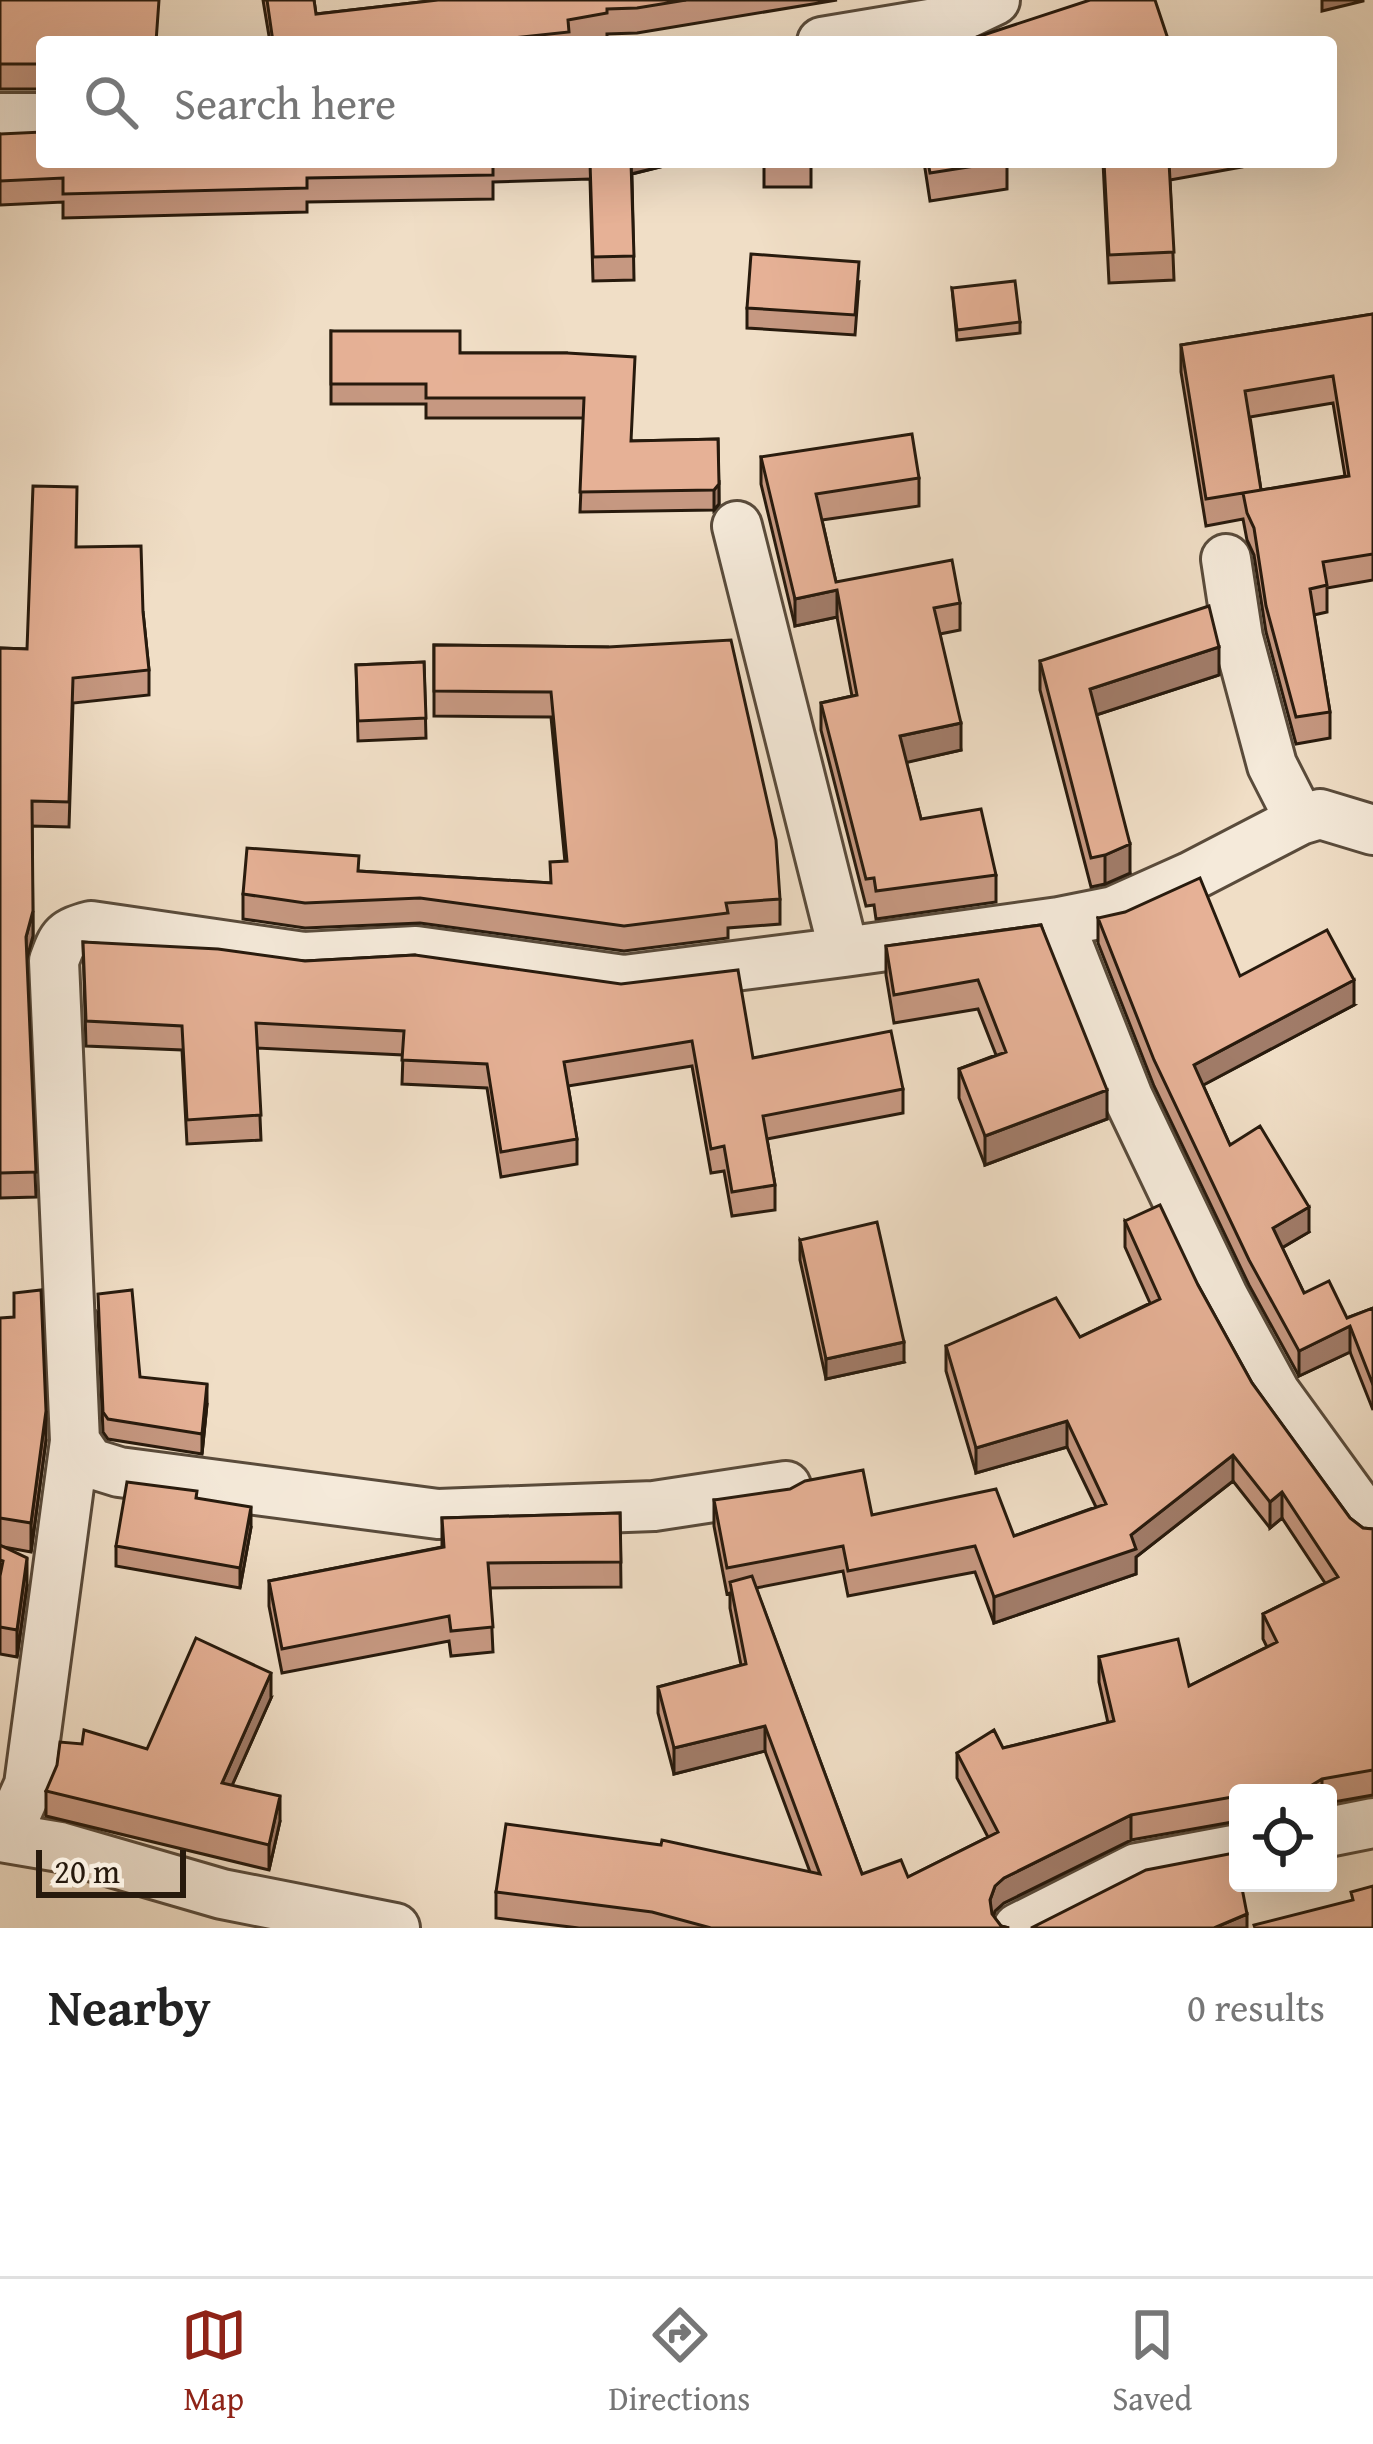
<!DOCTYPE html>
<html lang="en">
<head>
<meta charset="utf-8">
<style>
	:root { --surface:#fff; --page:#f2f2f2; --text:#222; --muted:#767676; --line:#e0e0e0; --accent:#8f2418 }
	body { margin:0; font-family:"Gentium Book Plus",serif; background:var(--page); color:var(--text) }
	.controls { position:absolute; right:36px; bottom:36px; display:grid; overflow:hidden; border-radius:12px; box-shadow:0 12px 48px #0002 }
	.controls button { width:108px; height:108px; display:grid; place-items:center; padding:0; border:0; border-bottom:3px solid var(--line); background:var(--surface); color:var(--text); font:60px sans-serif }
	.scale { position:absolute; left:36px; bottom:30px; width:150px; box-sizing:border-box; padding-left:12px; border:6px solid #271a0d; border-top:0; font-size:33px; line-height:42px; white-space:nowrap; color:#271a0d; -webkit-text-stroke:9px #f5eada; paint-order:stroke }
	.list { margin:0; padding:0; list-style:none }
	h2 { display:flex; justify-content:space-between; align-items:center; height:156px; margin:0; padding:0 48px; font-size:51px }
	h2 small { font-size:39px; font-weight:400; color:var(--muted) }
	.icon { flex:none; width:66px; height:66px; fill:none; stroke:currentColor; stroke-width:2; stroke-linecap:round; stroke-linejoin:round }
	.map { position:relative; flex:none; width:1373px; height:1928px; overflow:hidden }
	.search { position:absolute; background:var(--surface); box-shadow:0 12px 48px #0002; left:36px; right:36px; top:36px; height:132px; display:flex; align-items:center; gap:30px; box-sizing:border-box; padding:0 42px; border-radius:12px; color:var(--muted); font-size:45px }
	.sheet { height:348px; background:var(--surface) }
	nav { display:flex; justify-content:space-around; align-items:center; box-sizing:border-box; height:168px; border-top:3px solid var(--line); background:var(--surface); font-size:33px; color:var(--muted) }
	nav a { display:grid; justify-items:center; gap:6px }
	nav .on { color:var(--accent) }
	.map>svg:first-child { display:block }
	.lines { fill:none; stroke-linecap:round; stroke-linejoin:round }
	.minor-casing { stroke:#594b3b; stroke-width:54 }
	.minor { stroke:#f5eada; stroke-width:48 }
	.wall { fill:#c69881; stroke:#271a0d; stroke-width:3; fill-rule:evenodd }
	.shaded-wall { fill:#a17c69; stroke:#271a0d; stroke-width:3 }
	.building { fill:#e6b196; stroke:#271a0d; stroke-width:3 }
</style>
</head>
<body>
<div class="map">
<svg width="1373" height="1928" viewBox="0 0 1373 1928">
	<rect width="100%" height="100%" fill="#f0dec6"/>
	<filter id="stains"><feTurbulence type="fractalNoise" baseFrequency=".00167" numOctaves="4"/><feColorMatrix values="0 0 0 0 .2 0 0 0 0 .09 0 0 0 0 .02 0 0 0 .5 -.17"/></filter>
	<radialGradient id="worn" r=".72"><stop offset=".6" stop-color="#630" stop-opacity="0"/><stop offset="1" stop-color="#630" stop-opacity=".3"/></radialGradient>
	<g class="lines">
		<g class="minor-casing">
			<path id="minor" d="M 822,42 L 953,20 L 995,0
				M 0,118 L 42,118
				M 737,526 L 844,952
				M 1226,559 L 1238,638 L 1272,765 L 1300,820
				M 1059,922 L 1128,1097 L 1224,1298 L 1275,1392 L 1373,1527
				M 786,1486 L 654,1506 L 438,1514 L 119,1472 L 90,1463 L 75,1441 L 54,961 C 63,936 65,933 91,926 L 304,957 L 416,951 L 624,980 L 844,952 L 1059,922 L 1114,911 L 1190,877 L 1300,820 L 1320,814 L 1373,830
				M 1328,1832 L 1373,1823
				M 6,1836 L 29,1785 L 75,1441
				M 0,1837 L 60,1847 L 222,1894 L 395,1928
				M 1018,1928 L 1137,1868 L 1238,1849"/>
		</g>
		<use href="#minor" class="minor"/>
	</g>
	<path class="wall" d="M 0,0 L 42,42 L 42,89 L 0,89 Z
		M 263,0 L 314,0 L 316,14 L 438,0 L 837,0 L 637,33 L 607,34 L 607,38 L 584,42 L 270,42 Z
		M 0,134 L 42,162 L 680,162 L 632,174 L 634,280 L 593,281 L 590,179 L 493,182 L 493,199 L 307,202 L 307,212 L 63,218 L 63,202 L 0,205 Z
		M 764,162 L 811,162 L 811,187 L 764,187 Z
		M 924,162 L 1007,162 L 1007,189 L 930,201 Z
		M 1103,162 L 1242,162 L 1242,167 L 1170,180 L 1174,280 L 1109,283 Z
		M 859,282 L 855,335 L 747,328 L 747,308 Z
		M 952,288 L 1020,322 L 1020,333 L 957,340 Z
		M 1373,314 L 1373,580 L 1327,588 L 1327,612 L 1314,615 L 1330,712 L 1330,738 L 1296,744 L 1266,632 L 1254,555 L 1247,540 L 1243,519 L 1206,526 L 1181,372 L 1181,345 ZM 1333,403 L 1345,476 L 1261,490 L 1250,417 Z
		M 331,331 L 460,353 L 567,353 L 632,441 L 718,439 L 719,504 L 714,510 L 580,512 L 584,418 L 426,418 L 426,404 L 331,404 Z
		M 761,457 L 919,478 L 919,506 L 822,520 L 836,582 L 960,603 L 960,630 L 940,634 L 961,750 L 906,762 L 921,819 L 996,875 L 996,902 L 876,919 L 874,905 L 866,906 L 821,730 L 821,703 L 852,696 L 837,617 L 795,626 L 761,484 Z
		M 76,547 L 143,612 L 149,670 L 149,695 L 73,703 L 69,827 L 32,826 L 33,936 L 26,959 L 36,1197 L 0,1198 L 0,648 L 27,649 Z
		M 434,645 L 608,647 L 780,899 L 780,924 L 728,928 L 728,938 L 624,951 L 420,923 L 305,928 L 243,919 L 243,894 L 359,871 L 551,883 L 565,862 L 551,717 L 434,716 Z
		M 1040,661 L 1219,675 L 1096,715 L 1130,873 L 1105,884 L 1091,887 L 1040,690 Z
		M 424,662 L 426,738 L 358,741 L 356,665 Z
		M 1098,918 L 1240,976 L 1354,1005 L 1203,1085 L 1230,1145 L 1309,1232 L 1282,1248 L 1304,1293 L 1347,1318 L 1373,1308 L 1373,1410 L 1350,1352 L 1299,1376 L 1249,1285 L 1154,1086 L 1098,943 Z
		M 1041,925 L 1107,1119 L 985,1165 L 959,1098 L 959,1069 L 996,1055 L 978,1009 L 894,1023 L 886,975 L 886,946 Z
		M 83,942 L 305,961 L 415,955 L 753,1058 L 903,1089 L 903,1113 L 767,1139 L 775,1185 L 775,1210 L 732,1216 L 724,1171 L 711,1173 L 692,1066 L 568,1086 L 577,1139 L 577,1164 L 501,1177 L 487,1088 L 402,1084 L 403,1055 L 257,1048 L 261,1140 L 187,1144 L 182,1050 L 86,1046 Z
		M 1125,1221 L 1198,1285 L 1252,1383 L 1350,1518 L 1363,1528 L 1373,1529 L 1373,1795 L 1328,1803 L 1328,1793 L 1238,1793 L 1238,1821 L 1131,1840 L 1004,1903 L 995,1911 L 993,1916 L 1001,1926 L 1009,1928 L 579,1928 L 496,1918 L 496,1892 L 810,1872 L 765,1751 L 674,1774 L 658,1713 L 658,1687 L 741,1665 L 730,1608 L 730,1593 L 727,1594 L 714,1526 L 714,1500 L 872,1515 L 1014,1536 L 1096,1507 L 1067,1447 L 976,1473 L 946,1371 L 946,1346 L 1080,1337 L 1150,1303 L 1125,1247 ZM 1233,1481 L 1270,1528 L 1282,1518 L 1325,1583 L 1263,1614 L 1263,1639 L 1267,1647 L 1189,1686 L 1099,1657 L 1099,1682 L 1108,1723 L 1003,1748 L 957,1753 L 957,1778 L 988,1837 L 908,1877 L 862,1874 L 756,1588 L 843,1571 L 848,1596 L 975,1572 L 994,1623 L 1136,1574 L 1136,1557 Z
		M 800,1240 L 904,1362 L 826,1379 L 800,1260 Z
		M 98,1314 L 140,1377 L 207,1404 L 202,1454 L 108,1439 L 103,1432 Z
		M 0,1318 L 46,1440 L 31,1552 L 4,1547 L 27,1585 L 17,1657 L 0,1654 Z
		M 197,1498 L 251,1527 L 240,1588 L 116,1566 L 116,1546 Z
		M 620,1513 L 621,1587 L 490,1588 L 493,1652 L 451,1656 L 449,1641 L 282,1673 L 269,1606 L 269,1581 L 442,1547 L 442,1518 Z
		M 271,1698 L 232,1785 L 280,1821 L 269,1870 L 46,1816 L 46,1791 Z"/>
	<path class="shaded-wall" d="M 1322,0 L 1363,0 L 1363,1 L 1322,11 Z
		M 631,162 L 680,162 L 631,174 Z
		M 719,484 L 719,504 L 714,510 L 714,490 Z
		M 837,590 L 837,617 L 795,626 L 795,599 Z
		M 1219,647 L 1219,675 L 1090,717 L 1090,689 Z
		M 961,723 L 961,750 L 900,764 L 900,736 Z
		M 1130,844 L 1130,873 L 1105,884 L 1105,855 Z
		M 33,911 L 33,936 L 26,962 L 26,937 Z
		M 1354,980 L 1354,1005 L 1194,1090 L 1194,1065 Z
		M 1107,1090 L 1107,1119 L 985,1165 L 985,1136 Z
		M 1309,1207 L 1309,1232 L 1273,1253 L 1273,1228 Z
		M 1350,1326 L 1350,1352 L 1299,1376 L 1299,1351 Z
		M 904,1342 L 904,1362 L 826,1379 L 826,1359 Z
		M 207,1384 L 207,1404 L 202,1454 L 202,1434 Z
		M 46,1411 L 46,1440 L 31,1552 L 31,1523 Z
		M 1067,1421 L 1067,1447 L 976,1473 L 976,1448 Z
		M 1233,1455 L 1233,1481 L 1136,1557 L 1136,1574 L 994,1623 L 994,1597 L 1131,1535 Z
		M 1282,1492 L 1282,1518 L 1270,1528 L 1270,1502 Z
		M 251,1507 L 251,1527 L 240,1588 L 240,1568 Z
		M 27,1558 L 27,1585 L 17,1657 L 17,1630 Z
		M 271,1673 L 271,1698 L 222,1808 L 222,1783 Z
		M 765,1726 L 765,1751 L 674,1774 L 674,1748 Z
		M 1322,1779 L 1322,1793 L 1288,1793 Z
		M 280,1796 L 280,1821 L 269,1870 L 269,1845 Z
		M 1131,1815 L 1131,1840 L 1004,1903 L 995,1911 L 990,1925 L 990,1900 L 995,1886 L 1004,1878 Z
		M 1247,1914 L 1247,1928 L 1214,1928 Z"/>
	<path class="building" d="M 0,0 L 159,0 L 156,42 L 42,42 L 42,64 L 0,64 Z
		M 267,0 L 314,0 L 316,14 L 438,0 L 686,0 L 637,8 L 607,9 L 607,13 L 568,20 L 569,32 L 474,42 L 273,42 Z
		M 1090,0 L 1155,0 L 1169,42 L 962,42 Z
		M 42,132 L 42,162 L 493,162 L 493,175 L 307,178 L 307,188 L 63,194 L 63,178 L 0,181 L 0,134 Z
		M 590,162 L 631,162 L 634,256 L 593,257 Z
		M 928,162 L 1000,162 L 930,173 Z
		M 1104,162 L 1169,162 L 1174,252 L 1109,255 Z
		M 751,254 L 859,262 L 855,315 L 747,308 Z
		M 1015,281 L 1020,322 L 957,330 L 952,288 Z
		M 1373,314 L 1373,554 L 1323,562 L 1327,585 L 1310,589 L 1330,712 L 1296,717 L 1266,606 L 1254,528 L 1247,513 L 1243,493 L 1349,476 L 1333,376 L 1245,391 L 1261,490 L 1206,499 L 1181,345 Z
		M 331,331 L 460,331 L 460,353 L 567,353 L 635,357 L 631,441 L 718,439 L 719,484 L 714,490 L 580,492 L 584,398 L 426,398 L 426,384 L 331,384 Z
		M 912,434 L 919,478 L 816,494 L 836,582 L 952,560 L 960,603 L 934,608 L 961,723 L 900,736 L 921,819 L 981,809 L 996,875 L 876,891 L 874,878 L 866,879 L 821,703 L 857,695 L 837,590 L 795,599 L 761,457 Z
		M 33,486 L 77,487 L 76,547 L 141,546 L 143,612 L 149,670 L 73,678 L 69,802 L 32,801 L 33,911 L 26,937 L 36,1172 L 0,1173 L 0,648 L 27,649 Z
		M 1209,606 L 1219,647 L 1090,689 L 1130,844 L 1105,855 L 1091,858 L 1040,661 Z
		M 731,640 L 776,840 L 780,899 L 726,903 L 728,913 L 624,926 L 420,898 L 305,903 L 243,894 L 247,848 L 359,856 L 358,871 L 551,883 L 550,862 L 567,861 L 551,692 L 434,691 L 434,645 L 608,647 Z
		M 424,662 L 426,718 L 358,721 L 356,665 Z
		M 1200,878 L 1240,976 L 1327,930 L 1354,980 L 1194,1065 L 1230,1145 L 1260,1126 L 1309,1207 L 1273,1228 L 1304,1293 L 1329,1281 L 1347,1318 L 1373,1308 L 1373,1385 L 1350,1326 L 1299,1351 L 1249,1260 L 1154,1060 L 1098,918 L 1125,912 Z
		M 1041,925 L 1107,1090 L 985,1136 L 959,1069 L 1006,1052 L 978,980 L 894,995 L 886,946 Z
		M 83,942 L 218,949 L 305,961 L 415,955 L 621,984 L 738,970 L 753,1058 L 891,1031 L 903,1089 L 763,1116 L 775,1185 L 732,1192 L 724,1146 L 711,1149 L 692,1041 L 564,1062 L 577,1139 L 501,1152 L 487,1064 L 402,1060 L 404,1031 L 256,1023 L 261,1115 L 187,1120 L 182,1026 L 86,1021 Z
		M 1160,1205 L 1198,1285 L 1252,1383 L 1350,1518 L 1363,1528 L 1373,1529 L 1373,1770 L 1322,1779 L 1307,1788 L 1288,1793 L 1238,1793 L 1238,1796 L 1131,1815 L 1004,1878 L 995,1886 L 990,1900 L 992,1914 L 1001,1926 L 1009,1928 L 711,1928 L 652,1912 L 496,1892 L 506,1824 L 661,1845 L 662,1840 L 820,1874 L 765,1726 L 674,1748 L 658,1687 L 746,1664 L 730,1582 L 752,1576 L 862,1874 L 901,1860 L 908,1877 L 998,1832 L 957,1753 L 994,1730 L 1003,1748 L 1114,1721 L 1099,1657 L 1178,1639 L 1189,1686 L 1277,1642 L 1263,1614 L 1338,1577 L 1282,1492 L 1270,1502 L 1233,1455 L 1131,1535 L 1136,1549 L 994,1597 L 975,1546 L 848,1571 L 843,1546 L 727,1568 L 714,1500 L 790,1489 L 805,1481 L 863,1470 L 872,1515 L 996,1489 L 1014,1536 L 1106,1504 L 1067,1421 L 976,1448 L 946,1346 L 1056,1298 L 1080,1337 L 1160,1299 L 1125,1221 Z
		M 877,1222 L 904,1342 L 826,1359 L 800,1240 Z
		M 41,1290 L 46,1411 L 31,1523 L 0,1518 L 0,1318 L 14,1317 L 14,1293 Z
		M 132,1290 L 140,1377 L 207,1384 L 202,1434 L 108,1419 L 103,1412 L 98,1294 Z
		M 127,1482 L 197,1491 L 196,1498 L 251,1507 L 240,1568 L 116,1546 Z
		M 620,1513 L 621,1562 L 488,1563 L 493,1627 L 451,1631 L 449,1616 L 282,1649 L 269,1581 L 444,1547 L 442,1518 Z
		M 0,1545 L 27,1558 L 17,1630 L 0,1627 L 0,1576 L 3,1561 L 0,1560 Z
		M 196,1638 L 271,1673 L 222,1783 L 280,1796 L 269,1845 L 46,1791 L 57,1765 L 60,1742 L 82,1744 L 84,1730 L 147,1749 Z
		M 1234,1853 L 1238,1883 L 1241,1883 L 1247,1914 L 1214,1928 L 1031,1928 L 1146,1870 Z
		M 1373,1886 L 1373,1928 L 1255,1928 L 1254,1925 L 1353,1900 L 1351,1892 Z"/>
	<rect width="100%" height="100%" filter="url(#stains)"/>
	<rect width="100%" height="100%" fill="url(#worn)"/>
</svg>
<div class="controls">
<button><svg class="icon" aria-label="locate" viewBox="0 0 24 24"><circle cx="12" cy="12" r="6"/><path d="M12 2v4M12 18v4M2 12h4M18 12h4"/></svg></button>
</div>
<div class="scale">20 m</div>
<div class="search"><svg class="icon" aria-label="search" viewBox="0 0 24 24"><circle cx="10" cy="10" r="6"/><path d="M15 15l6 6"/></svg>Search here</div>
</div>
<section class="sheet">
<h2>Nearby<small>0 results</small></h2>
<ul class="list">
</ul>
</section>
<nav>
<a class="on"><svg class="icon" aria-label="map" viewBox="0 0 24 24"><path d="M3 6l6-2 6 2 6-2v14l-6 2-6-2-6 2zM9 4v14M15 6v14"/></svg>Map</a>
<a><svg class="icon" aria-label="directions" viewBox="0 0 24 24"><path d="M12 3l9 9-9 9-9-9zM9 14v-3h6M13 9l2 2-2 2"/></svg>Directions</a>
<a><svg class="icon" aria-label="saved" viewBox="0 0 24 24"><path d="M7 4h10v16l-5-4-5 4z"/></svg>Saved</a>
</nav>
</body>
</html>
